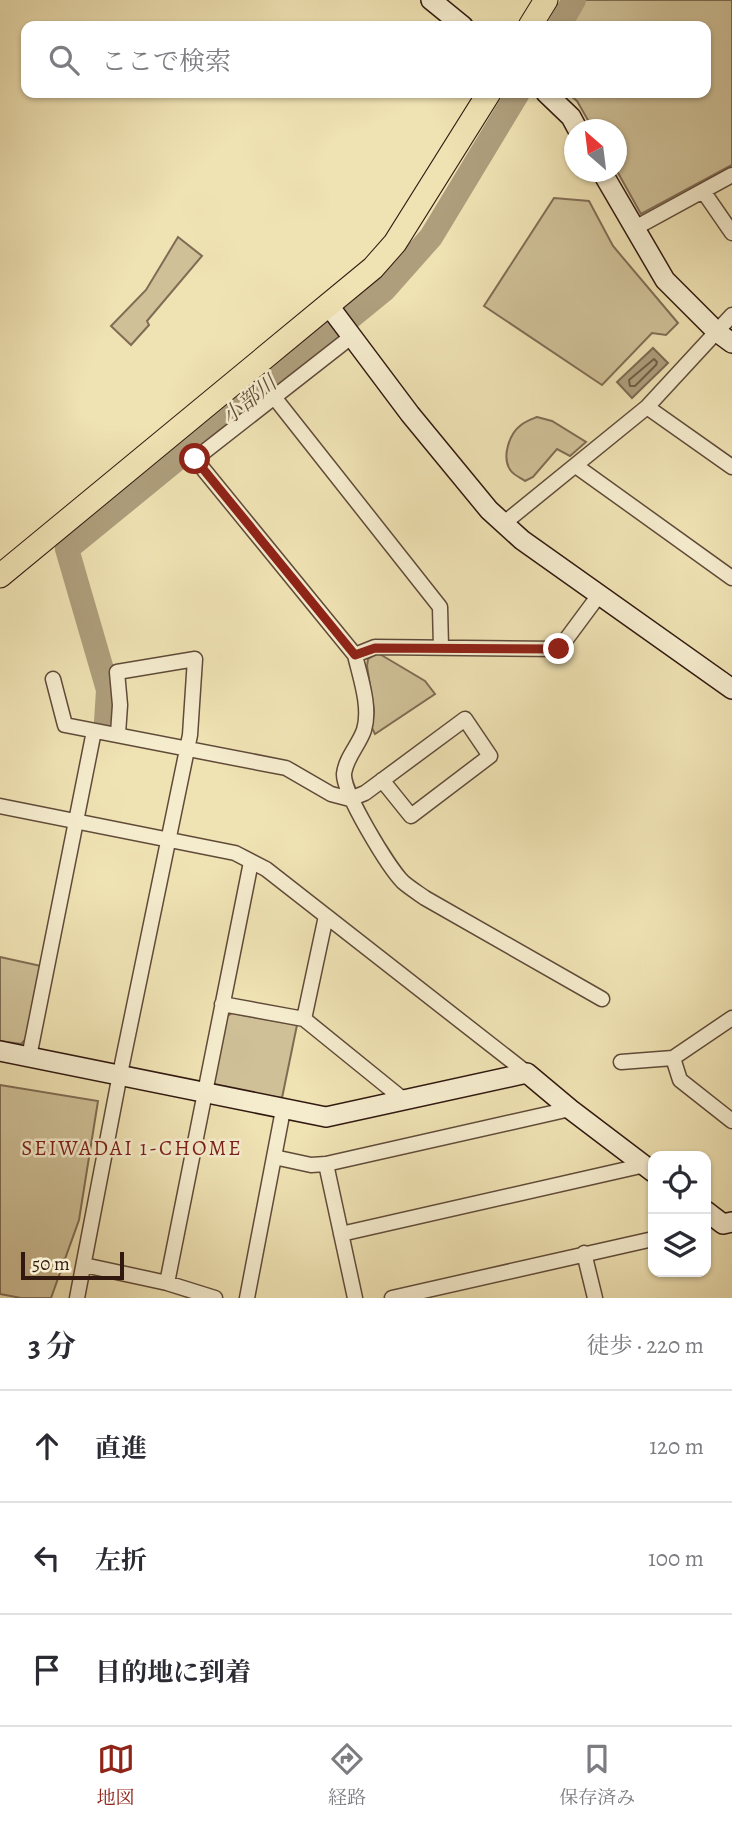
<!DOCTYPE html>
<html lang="ja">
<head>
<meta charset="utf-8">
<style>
	:root { --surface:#fff; --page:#f2f2f3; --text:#2b2b33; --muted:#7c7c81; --line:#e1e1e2; --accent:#8f2418 }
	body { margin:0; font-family:Alegreya,"Noto Serif JP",serif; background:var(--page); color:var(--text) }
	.controls { position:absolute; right:21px; bottom:21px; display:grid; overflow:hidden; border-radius:14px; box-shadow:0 2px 5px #0004 }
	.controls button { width:63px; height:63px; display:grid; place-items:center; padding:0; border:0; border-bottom:2px solid var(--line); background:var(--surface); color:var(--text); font:35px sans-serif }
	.compass { position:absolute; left:564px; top:119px; width:63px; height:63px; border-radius:50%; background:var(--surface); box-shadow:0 2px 5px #0004; rotate:332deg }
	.scale { position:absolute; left:21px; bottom:18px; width:103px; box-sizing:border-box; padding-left:7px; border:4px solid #311910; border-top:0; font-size:19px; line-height:24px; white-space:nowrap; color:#311910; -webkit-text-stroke:5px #f5ecce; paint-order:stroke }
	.stop { position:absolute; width:21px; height:21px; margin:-16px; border:5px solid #8f2418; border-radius:50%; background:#fff }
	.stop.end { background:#8f2418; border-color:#fff; box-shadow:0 2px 7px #0008 }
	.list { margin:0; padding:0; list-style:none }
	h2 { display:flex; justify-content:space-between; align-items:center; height:91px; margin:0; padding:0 28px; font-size:30px }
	h2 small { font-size:23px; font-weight:400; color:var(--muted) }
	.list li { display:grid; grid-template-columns:46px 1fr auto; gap:21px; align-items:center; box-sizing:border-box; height:112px; padding:0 28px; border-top:2px solid var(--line) }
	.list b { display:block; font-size:26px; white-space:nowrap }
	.list em { font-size:23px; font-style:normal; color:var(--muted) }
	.icon { flex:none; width:38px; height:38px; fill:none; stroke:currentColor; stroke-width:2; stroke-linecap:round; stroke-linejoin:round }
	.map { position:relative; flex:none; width:732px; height:1298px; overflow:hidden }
	.search { position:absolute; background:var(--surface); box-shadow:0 2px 5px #0004; left:21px; right:21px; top:21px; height:77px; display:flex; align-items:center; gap:18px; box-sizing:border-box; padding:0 24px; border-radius:14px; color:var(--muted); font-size:26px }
	.sheet { height:427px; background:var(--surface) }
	nav { display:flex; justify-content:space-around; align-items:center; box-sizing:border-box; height:98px; border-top:2px solid var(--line); background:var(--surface); font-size:19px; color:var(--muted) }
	nav a { display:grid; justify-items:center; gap:4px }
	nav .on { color:var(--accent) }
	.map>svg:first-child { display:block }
	.green { fill:#cfc097; stroke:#806c54; stroke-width:2 }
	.water { fill:#ae9e7c; stroke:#7c6951; stroke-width:2 }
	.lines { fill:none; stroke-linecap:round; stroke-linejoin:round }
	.shore { stroke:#705c46; stroke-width:2 }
	.river { stroke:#ae9e7c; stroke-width:24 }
	.street-casing { stroke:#604b39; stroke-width:17 }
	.secondary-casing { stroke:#311910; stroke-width:22 }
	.primary-casing { stroke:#311910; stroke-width:25 }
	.street { stroke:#f5ecce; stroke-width:14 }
	.secondary { stroke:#f5ecce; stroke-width:19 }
	.primary { stroke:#efe2b3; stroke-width:23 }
	.route { stroke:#8f2418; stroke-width:9 }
	.labels { text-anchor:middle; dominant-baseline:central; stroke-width:5; stroke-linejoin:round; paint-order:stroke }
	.water-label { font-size:21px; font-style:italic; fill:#634e3b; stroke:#f5ecce }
	.neighbourhood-label { font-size:21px; letter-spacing:2px; fill:#7a1f14; stroke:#f5ecce }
</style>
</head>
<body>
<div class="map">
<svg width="732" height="1298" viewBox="0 0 732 1298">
	<rect width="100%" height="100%" fill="#efe2b3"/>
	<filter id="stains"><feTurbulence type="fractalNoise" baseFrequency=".00286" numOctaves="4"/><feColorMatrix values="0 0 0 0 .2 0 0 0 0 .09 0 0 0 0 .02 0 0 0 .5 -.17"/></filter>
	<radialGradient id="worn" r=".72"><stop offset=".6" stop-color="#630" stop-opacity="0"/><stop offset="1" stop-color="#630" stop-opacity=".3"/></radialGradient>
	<path class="green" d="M 582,0 L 732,0 L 732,165 L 641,214 L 617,171 L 616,130 L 593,129 L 577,101 L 567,93 L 706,93 L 706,26 L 567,26 Z
		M 554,198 L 589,201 L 613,246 L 678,323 L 666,335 L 652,333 L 602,385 L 484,306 Z
		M 178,237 L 202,256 L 147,321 L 149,325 L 131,345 L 111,326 L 146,290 Z
		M 537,417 L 552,421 L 586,442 L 570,456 L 557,449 L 533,477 L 525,481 C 521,478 514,475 511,471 C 501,458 509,434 521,425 C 526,421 532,419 537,417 Z
		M 378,653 L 425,681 L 435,694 L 375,734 L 372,728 L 374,711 L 367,666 L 368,659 Z
		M 0,957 L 41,966 L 27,1038 L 21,1044 L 0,1041 Z
		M 232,1013 L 297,1025 L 282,1098 L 215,1087 L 212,1081 L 226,1017 Z
		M 0,1085 L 98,1101 L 79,1220 L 51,1298 L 21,1298 L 0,1294 Z"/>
	<path class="water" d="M 653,348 L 668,363 L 632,398 L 617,382 Z"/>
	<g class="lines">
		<path class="shore" d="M 654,359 L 657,362 L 656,365 L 635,386 L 630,386 L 629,380 Z"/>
		<path class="river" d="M 559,26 L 574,0
			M 106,722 L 108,690 L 67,549 L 384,290 L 431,237 L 518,93"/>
		<g class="street-casing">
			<path id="street" d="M 703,191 L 732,233
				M 635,228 L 732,175
				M 351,337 L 195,459 L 355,655 C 360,677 371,707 364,730 C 359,745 346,757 344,774 C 343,793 389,868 403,882 C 410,888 418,893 425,898 L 602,999
				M 274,397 L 440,607 L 441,647
				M 647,407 L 732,467
				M 576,466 L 732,578
				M 503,524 L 647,407 L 732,315
				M 355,655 L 375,647 L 559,649 L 599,595
				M 53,679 L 65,725 L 286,768 L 331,794 L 350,799 L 365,793 L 465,719 L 490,756 L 411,816 L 382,780
				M 0,806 L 235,853 L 266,869 L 527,1073
				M 222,1004 L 304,1019 L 326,916
				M 304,1019 L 404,1100
				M 29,1057 L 94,731
				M 673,1058 L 680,1080 L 732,1121
				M 621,1062 L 673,1058 L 732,1018
				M 274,1157 L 311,1165 L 326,1164 L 570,1109
				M 326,1164 L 355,1298
				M 341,1234 L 645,1165
				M 584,1253 L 595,1298
				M 84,1265 L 167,1283 L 215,1298
				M 167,1283 L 251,862
				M 77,1298 L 120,1074 L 190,735 L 195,659 L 117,672 L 120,705 L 118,734
				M 247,1298 L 283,1110
				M 392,1298 L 653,1239"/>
		</g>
		<g class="secondary-casing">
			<path id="secondary" d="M 431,0 L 463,26
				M 546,93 L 571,117 L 578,130
				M 602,172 L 665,280 L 717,332 L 732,343
				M 329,306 L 410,414 L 489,510 L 522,540 L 732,689
				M 0,1051 L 326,1117 L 527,1073 L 570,1109 L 653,1172
				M 706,1211 L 723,1224 L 732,1222"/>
		</g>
		<g class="primary-casing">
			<path id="primary" d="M 530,26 L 546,0
				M 0,576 L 373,268 L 395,243 L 489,93"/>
		</g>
		<use href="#street" class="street"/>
		<use href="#secondary" class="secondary"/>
		<use href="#primary" class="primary"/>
	</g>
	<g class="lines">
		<path class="route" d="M 195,459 L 355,655 L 375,648 L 559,649"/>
	</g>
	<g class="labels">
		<g class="water-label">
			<text transform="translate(249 400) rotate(-39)">小部川</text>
		</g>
		<g class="neighbourhood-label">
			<text x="132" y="1148">SEIWADAI 1-CHOME</text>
		</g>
	</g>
	<rect width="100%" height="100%" filter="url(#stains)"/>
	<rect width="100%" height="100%" fill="url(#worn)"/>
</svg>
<div class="controls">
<button><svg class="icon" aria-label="locate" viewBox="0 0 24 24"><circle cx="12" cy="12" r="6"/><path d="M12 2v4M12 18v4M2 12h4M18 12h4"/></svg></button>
<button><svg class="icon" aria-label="layers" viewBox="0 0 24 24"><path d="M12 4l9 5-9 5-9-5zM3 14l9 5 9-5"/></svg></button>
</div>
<svg class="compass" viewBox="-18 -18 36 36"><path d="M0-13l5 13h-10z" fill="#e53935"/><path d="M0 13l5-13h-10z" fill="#7c7c81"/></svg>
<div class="scale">50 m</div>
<div class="stop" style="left:195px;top:459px"></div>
<div class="stop end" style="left:559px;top:649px"></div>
<div class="search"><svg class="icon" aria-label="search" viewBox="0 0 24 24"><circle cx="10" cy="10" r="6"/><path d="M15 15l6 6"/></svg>ここで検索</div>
</div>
<section class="sheet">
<h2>3 分<small>徒歩 · 220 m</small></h2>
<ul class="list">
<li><svg class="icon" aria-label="ahead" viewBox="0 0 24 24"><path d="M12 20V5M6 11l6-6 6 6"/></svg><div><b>直進</b></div><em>120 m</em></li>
<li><svg class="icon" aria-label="left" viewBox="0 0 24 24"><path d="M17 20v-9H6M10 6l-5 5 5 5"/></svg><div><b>左折</b></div><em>100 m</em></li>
<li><svg class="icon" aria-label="arrive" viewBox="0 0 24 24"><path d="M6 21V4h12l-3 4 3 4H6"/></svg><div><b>目的地に到着</b></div></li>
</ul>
</section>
<nav>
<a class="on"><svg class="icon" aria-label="map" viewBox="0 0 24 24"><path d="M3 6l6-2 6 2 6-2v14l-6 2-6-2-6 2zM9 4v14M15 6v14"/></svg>地図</a>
<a><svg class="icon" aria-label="directions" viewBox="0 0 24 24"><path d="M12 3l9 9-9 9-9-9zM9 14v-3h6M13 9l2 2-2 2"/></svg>経路</a>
<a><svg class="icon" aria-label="saved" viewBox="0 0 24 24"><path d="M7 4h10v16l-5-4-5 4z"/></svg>保存済み</a>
</nav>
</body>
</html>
